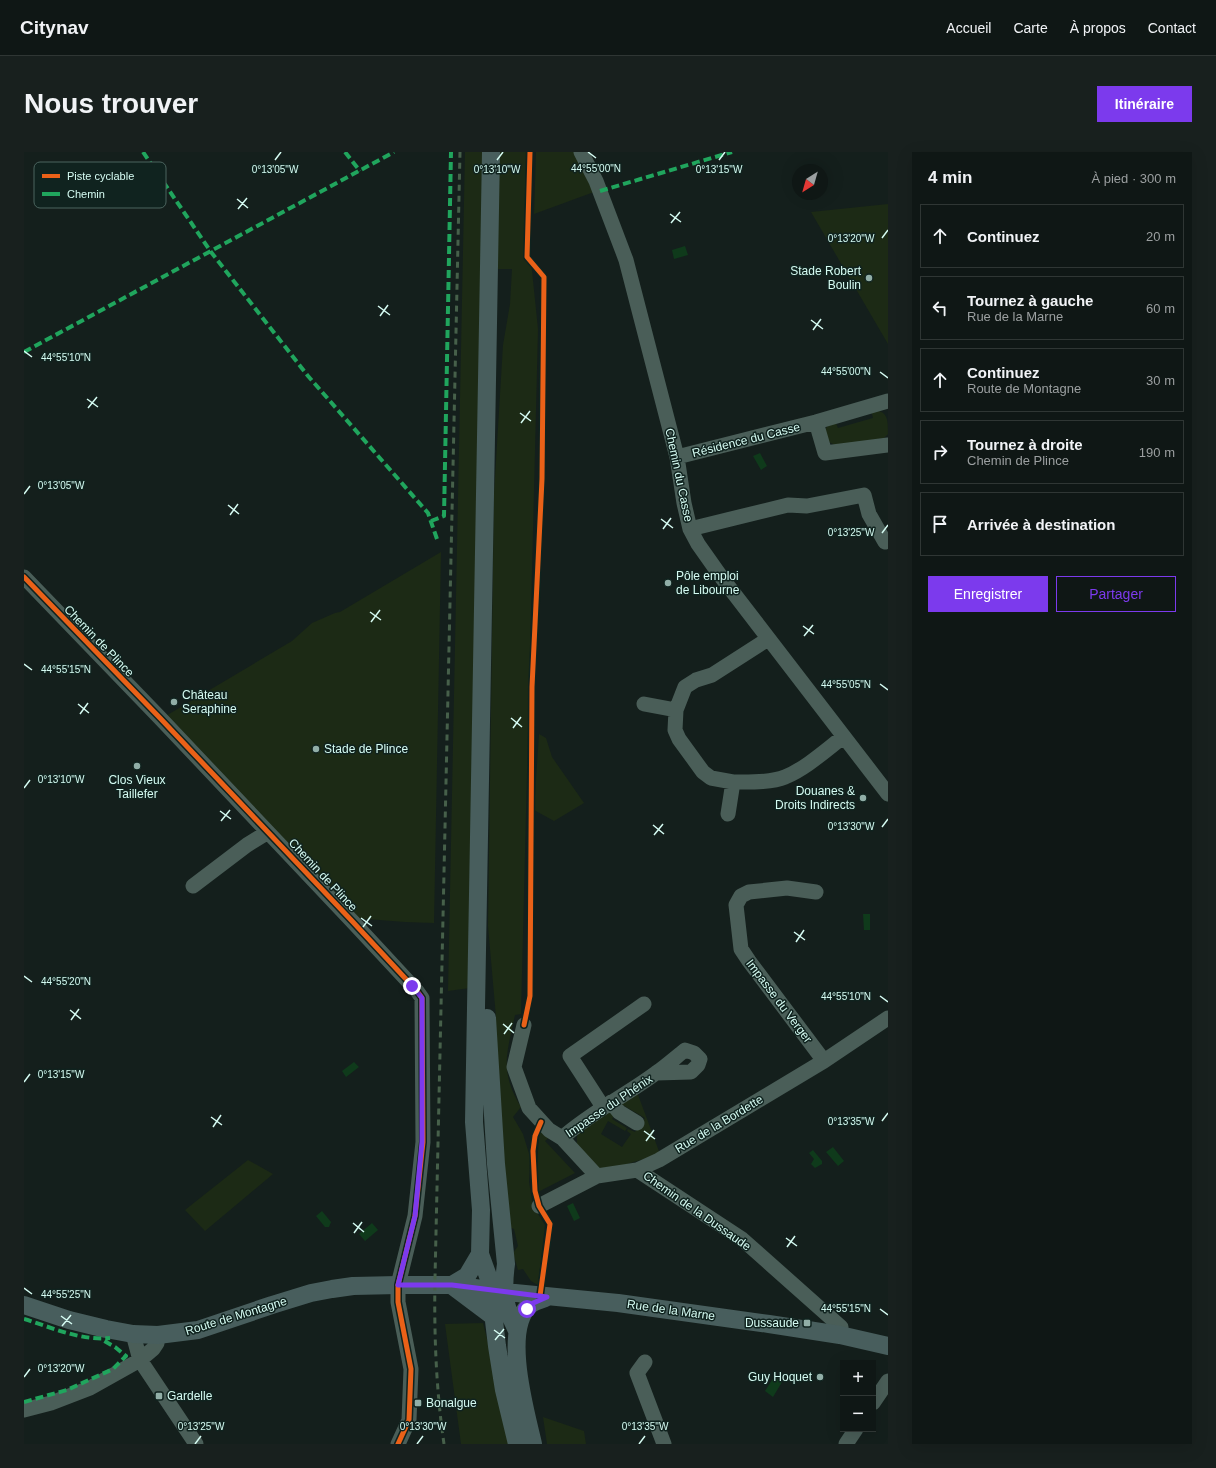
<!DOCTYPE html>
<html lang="fr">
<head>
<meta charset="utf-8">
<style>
	:root { --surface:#0f1715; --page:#18201e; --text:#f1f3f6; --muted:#9b9fa0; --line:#2f3634; --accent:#7c3aed }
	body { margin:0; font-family:Helvetica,sans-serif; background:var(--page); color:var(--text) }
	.controls { position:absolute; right:12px; bottom:12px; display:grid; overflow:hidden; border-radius:0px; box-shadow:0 4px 16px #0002 }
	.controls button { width:36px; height:36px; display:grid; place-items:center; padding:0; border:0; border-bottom:1px solid var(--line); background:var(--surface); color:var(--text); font:20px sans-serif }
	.compass { position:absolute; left:768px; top:12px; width:36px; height:36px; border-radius:50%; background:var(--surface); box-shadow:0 4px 16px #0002; rotate:217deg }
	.stop { position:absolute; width:12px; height:12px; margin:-9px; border:3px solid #7c3aed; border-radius:50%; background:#fff }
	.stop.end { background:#7c3aed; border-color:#fff; box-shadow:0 1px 4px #0008 }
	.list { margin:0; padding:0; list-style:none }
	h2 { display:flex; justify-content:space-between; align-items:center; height:52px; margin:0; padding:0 16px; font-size:17px }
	h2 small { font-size:13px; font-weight:400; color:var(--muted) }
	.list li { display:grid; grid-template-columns:26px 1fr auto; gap:12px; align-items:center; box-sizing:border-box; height:64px; margin:0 8px 8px; padding:0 8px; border:1px solid var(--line); border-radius:0px }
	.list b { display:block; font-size:15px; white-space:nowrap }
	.list p { margin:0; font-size:13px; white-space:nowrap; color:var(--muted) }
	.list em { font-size:13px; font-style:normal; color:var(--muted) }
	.actions { display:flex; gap:8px; padding:12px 16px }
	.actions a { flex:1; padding:9px 0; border:1px solid var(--accent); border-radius:0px; text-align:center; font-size:14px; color:var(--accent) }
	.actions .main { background:var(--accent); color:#fff }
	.icon { flex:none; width:22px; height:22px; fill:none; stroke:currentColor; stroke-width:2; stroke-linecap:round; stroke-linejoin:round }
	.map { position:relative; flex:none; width:864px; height:1292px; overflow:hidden; border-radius:0px }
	header { display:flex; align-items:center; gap:24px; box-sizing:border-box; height:56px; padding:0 20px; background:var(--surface); border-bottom:1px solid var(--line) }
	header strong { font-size:19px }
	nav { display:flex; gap:22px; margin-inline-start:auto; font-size:14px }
	.intro { display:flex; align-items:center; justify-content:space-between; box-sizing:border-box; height:96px; padding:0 24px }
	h1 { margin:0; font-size:28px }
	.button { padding:10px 18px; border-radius:0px; background:var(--accent); color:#fff; font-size:14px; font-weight:700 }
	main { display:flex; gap:24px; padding:0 24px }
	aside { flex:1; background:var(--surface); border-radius:0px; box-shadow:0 4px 16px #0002 }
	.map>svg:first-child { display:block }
	.green { fill:#1c2a15 }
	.water { fill:#0f3a1b }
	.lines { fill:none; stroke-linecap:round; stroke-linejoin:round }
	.minor { stroke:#4a5e58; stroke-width:15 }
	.major { stroke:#485e5d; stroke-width:18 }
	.rail { stroke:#46604a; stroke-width:3; stroke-dasharray:6 5; stroke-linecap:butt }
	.quiet { stroke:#20a55d; stroke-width:4; stroke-dasharray:8 4; stroke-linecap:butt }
	.cycleway-casing { stroke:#10231f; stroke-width:8 }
	.cycleway { stroke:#ea6118; stroke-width:5 }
	.route { stroke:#7c3aed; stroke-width:5 }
	.ticks { fill:none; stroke:#d5fbf2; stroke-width:1.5 }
	.poi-dot { fill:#91aea7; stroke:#10231f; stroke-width:1.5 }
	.labels { text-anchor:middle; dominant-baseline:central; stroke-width:3; stroke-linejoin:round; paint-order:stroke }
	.poi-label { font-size:12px; fill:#d5fbf2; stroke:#10231f; text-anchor:start }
	.street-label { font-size:12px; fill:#d5fbf2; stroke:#10231f }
	.key { fill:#10231f; stroke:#4b645e; stroke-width:1 }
	.key-label { font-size:11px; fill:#d5fbf2 }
	.ticks-label { font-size:10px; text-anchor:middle; fill:#d5fbf2; stroke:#10231f; stroke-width:3; stroke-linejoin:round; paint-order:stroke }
</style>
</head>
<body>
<header>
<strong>Citynav</strong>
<nav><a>Accueil</a><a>Carte</a><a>À propos</a><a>Contact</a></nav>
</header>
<div class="intro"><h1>Nous trouver</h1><a class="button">Itinéraire</a></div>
<main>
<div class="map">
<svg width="864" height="1292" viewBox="0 0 864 1292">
	<rect width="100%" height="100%" fill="#141f1c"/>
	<path class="green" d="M 441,0 L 462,0 L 446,836 L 424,839 Z
		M 474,0 L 502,0 L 500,103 L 503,110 L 507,109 L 514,177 L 497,862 L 491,863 C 483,901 475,919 497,955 L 489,965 L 499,982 L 506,1005 L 505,1030 L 509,1054 L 521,1073 L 514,1133 L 507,1129 L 499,1117 L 494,1118 L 489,1101 L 494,1094 L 490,1077 L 482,1074 L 467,866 L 472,865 L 464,774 L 470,342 L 479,193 L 486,152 L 488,117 L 472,117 Z
		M 512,0 L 553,0 L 570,40 L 510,62 Z
		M 864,52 L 864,192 L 787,60 Z
		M 847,258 C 864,258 864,267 864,282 L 860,286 L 813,294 L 805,290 L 801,278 L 805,271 L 811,269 L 814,276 L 849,266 Z
		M 417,400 L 410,771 L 381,770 L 330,766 L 140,565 L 268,489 L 288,471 L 311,461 L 316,460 Z
		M 515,582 L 522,586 L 528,605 L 560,651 L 530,669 L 510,658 Z
		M 613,940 L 636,1002 L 577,1020 L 553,994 L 553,985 L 555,978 L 587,957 L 592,961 L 588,967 L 603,976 L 601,979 L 584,969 L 577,982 L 598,995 L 607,982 L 603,979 L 604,977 L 611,980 L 621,966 L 597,952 Z
		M 517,973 L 528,983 L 521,989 L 551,1021 L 514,1040 C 513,1017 513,996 517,973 Z
		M 224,1008 L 249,1022 L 181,1079 L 161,1058 Z
		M 459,1171 L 489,1292 L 437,1292 L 421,1172 Z
		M 519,1265 L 560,1279 L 562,1292 L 523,1292 Z"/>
	<path class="water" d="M 661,94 L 664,103 L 650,107 L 648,98 Z
		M 736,301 L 743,314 L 737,318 L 729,304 Z
		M 839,762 L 846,762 L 846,778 L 840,778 Z
		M 330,910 L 335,915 L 322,925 L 318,919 Z
		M 809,995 L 820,1009 L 814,1014 L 802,1000 Z
		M 789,998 L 798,1009 L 798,1012 L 791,1016 L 787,1012 L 790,1007 L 785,1001 Z
		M 549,1051 L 556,1066 L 550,1069 L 543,1054 Z
		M 298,1059 L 307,1070 L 305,1075 L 301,1075 L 292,1064 Z
		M 348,1071 L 354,1078 L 341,1089 L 335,1082 Z
		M 750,1225 L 758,1230 L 749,1245 L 741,1239 Z"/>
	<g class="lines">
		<path class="minor" d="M 557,0 L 572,29 L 602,108 L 653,305 L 660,351 L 666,377 L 674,392 L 698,426 L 864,642
			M 792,270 L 801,301 L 864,293
			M 653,305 L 792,270 L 864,249
			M 666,377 L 764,353 L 783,354 L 840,343 L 845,362 L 861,390
			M 0,425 L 136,566 L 328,769 L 393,839 L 398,846 L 399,990 L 391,1064 L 374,1133 L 374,1150 L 387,1217 L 385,1268 L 374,1292
			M 620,552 L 652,558 L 661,535 L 672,528 L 688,523 L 744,487
			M 652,558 L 651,578 L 655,587 L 679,620 L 687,626 L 709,630 L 704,662
			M 709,630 C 724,630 747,631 761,625 C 781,617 802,598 819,585
			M 169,734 L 223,693 L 244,680
			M 792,740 L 763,736 L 725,740 L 717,744 L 712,753 L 717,797 L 725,809 L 800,909
			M 500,873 L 490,915 L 505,956 L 525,978 L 538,986 L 573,1024
			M 587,950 L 595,960 L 613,971
			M 579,955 L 546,904 L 620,852
			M 538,986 C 567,960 601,944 632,921 C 642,914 651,906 661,898 L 670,901 L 676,907 L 674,913 L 667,920 L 632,921
			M 613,1018 L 718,1087 L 817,1175 L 816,1183
			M 515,1054 L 573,1024 L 613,1018 L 635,1008 L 800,909 L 864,866
			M 109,1182 L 116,1208 L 172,1292
			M 621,1210 L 613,1221 L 640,1292
			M 849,1251 L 864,1229
			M 0,1258 L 27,1251 L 66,1236 L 116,1208 L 129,1197 L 133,1191 L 134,1183
			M 822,1292 L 832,1277"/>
		<path class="major" d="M 467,0 L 450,970 L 457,1058 L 456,1102 L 465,1127 L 473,1194 L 480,1238 L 493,1292
			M 463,866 L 472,1012 L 482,1112 C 480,1126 479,1141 483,1155 C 485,1163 490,1171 493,1179
			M 428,1133 L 443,1124 L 456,1102
			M 430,1135 L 470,1165
			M 0,1153 L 45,1168 L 82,1177 L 109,1182 L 134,1183 L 174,1178 L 248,1153 L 287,1141 L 308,1137 L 329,1134 L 374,1133 L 428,1133 L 481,1140 L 594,1151 L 745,1172 L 816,1183 L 864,1194
			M 509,1292 C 502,1261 477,1175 507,1152 C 511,1149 518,1148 523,1145"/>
		<path class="rail" d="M 420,1292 C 412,1237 410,1182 411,1126 L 436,0"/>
		<path class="quiet" d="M 119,0 L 187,100 L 284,224 L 404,361 L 414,390
			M 321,0 L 336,19
			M 576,39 L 708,0
			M 0,200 L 370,0
			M 407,369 L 420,364 L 427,0
			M 0,1167 C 27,1175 56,1189 86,1186
			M 0,1250 L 43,1238 L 89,1217 L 102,1204 L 91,1195 L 77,1187"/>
		<g class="cycleway-casing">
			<path id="cycleway" d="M 0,425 L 136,566 L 328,769 L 393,839 L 398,846 L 399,990 L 391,1064 L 374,1133 L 374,1150 L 387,1217 L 385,1268 L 374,1292
				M 500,873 L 506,844 L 508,535 L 518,327 L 520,125 L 503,105 L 506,0
				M 516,1144 L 526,1072 L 515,1054 L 511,1039 L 509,999 L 511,984 L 517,970"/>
		</g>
		<use href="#cycleway" class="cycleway"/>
	</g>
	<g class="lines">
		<path class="route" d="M 388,834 L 398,846 L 398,990 L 391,1064 L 374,1133 L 428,1133 L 523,1145 L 507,1152 L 503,1157"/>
	</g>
	<path class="ticks" d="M 564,0 L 572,6M 251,8 L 257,0M 473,8 L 479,0M 695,8 L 701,0M 213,47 L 224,56M 214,57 L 223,46M 646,62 L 657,70M 647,71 L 656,60M 858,86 L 864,78M 354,154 L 366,163M 356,164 L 364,153M 787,168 L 799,177M 789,178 L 797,167M 0,199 L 8,205M 856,220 L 864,226M 63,247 L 74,255M 64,256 L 73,245M 496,261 L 507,269M 497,271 L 506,259M 0,342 L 6,334M 204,353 L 215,362M 206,363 L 214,352M 637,367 L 649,376M 639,377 L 647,366M 858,381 L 864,373M 346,460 L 357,468M 347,470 L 356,458M 779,474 L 790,482M 780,484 L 789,473M 0,512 L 8,518M 856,532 L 864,538M 54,552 L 65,561M 56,562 L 64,551M 487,566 L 498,575M 489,576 L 497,565M 0,636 L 6,628M 196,659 L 207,667M 197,669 L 206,658M 629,673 L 640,682M 858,675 L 864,667M 630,683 L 639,672M 337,766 L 348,774M 339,775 L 347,764M 770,780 L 781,788M 772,790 L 780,778M 0,824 L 8,830M 856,844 L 864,850M 46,858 L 57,867M 47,868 L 55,857M 479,872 L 490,881M 480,882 L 488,871M 0,930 L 6,922M 187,965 L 198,973M 858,969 L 864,961M 189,975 L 197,963M 620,979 L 631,987M 622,989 L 630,978M 329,1071 L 340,1080M 330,1081 L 338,1070M 762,1086 L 773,1094M 763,1095 L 771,1084M 0,1136 L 8,1142M 856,1157 L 864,1163M 37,1164 L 48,1172M 38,1174 L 47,1163M 470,1178 L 481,1186M 471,1188 L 480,1177M 0,1225 L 6,1217M 171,1292 L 177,1284M 393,1292 L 399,1284M 615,1292 L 621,1284"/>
	<g class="poi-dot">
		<circle cx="845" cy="126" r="4"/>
		<circle cx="644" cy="431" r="4"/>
		<circle cx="150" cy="550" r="4"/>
		<circle cx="292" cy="597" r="4"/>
		<circle cx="113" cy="614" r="4"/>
		<circle cx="839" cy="646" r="4"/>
		<rect x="779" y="1167" width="8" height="8" rx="2"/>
		<circle cx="796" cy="1225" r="4"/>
		<rect x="131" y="1240" width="8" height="8" rx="2"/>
		<rect x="390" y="1247" width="8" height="8" rx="2"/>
	</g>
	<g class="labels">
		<g class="poi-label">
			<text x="837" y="119" text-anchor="end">Stade Robert<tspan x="837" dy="14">Boulin</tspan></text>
			<text x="652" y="424">Pôle emploi<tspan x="652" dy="14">de Libourne</tspan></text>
			<text x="158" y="543">Château<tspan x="158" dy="14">Seraphine</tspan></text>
			<text x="300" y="597">Stade de Plince</text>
			<text x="113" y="628" text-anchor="middle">Clos Vieux<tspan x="113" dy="14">Taillefer</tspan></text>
			<text x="831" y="639" text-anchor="end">Douanes &amp;<tspan x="831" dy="14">Droits Indirects</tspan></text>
			<text x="775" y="1171" text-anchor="end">Dussaude</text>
			<text x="788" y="1225" text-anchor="end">Guy Hoquet</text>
			<text x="143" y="1244">Gardelle</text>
			<text x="402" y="1251">Bonalgue</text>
		</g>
		<g class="street-label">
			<text transform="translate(722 288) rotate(-14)">Résidence du Casse</text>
			<text transform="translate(655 323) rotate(78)">Chemin du Casse</text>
			<text transform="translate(75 489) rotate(46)">Chemin de Plince</text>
			<text transform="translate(299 723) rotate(47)">Chemin de Plince</text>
			<text transform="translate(755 849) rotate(53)">Impasse du Verger</text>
			<text transform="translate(585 954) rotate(-34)">Impasse du Phénix</text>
			<text transform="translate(695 972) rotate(-31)">Rue de la Bordette</text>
			<text transform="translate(673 1059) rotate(35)">Chemin de la Dussaude</text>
			<text transform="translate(647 1158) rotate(8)">Rue de la Marne</text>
			<text transform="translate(212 1164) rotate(-17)">Route de Montagne</text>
		</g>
	</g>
	<rect x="10" y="10" width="132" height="46" rx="6" class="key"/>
	<rect x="18" y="22" width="18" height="4" fill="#ea6118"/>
	<rect x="18" y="40" width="18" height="4" fill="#20a55d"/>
	<g class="key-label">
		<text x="43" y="28">Piste cyclable</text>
		<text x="43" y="46">Chemin</text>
	</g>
	<g class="ticks-label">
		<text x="572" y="20">44°55'00"N</text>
		<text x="251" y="21">0°13'05"W</text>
		<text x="473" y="21">0°13'10"W</text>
		<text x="695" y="21">0°13'15"W</text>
		<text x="827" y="90">0°13'20"W</text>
		<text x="42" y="209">44°55'10"N</text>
		<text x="822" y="223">44°55'00"N</text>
		<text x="37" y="337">0°13'05"W</text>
		<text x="827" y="384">0°13'25"W</text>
		<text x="42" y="521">44°55'15"N</text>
		<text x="822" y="536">44°55'05"N</text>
		<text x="37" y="631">0°13'10"W</text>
		<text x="827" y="678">0°13'30"W</text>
		<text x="42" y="833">44°55'20"N</text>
		<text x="822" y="848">44°55'10"N</text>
		<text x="37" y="926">0°13'15"W</text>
		<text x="827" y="973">0°13'35"W</text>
		<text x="42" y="1146">44°55'25"N</text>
		<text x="822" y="1160">44°55'15"N</text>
		<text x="37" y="1220">0°13'20"W</text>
		<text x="177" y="1278">0°13'25"W</text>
		<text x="399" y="1278">0°13'30"W</text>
		<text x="621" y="1278">0°13'35"W</text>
	</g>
</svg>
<div class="controls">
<button>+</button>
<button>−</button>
</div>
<svg class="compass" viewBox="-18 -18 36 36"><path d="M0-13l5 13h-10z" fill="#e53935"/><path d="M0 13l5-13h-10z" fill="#9b9fa0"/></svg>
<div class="stop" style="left:503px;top:1157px"></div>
<div class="stop end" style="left:388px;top:834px"></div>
</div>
<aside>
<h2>4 min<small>À pied · 300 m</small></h2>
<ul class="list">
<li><svg class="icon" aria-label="ahead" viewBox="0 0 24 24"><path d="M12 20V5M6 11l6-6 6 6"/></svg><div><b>Continuez</b></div><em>20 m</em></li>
<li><svg class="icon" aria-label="left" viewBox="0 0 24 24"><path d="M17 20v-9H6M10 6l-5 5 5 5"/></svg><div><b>Tournez à gauche</b><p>Rue de la Marne</p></div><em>60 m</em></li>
<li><svg class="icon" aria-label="ahead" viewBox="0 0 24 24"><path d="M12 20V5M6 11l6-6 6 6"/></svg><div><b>Continuez</b><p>Route de Montagne</p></div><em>30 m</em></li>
<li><svg class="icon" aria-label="right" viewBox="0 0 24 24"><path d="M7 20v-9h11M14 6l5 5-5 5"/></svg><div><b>Tournez à droite</b><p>Chemin de Plince</p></div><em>190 m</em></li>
<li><svg class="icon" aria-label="arrive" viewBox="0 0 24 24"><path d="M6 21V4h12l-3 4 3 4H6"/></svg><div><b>Arrivée à destination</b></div></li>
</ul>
<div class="actions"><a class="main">Enregistrer</a><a>Partager</a></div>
</aside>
</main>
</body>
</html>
